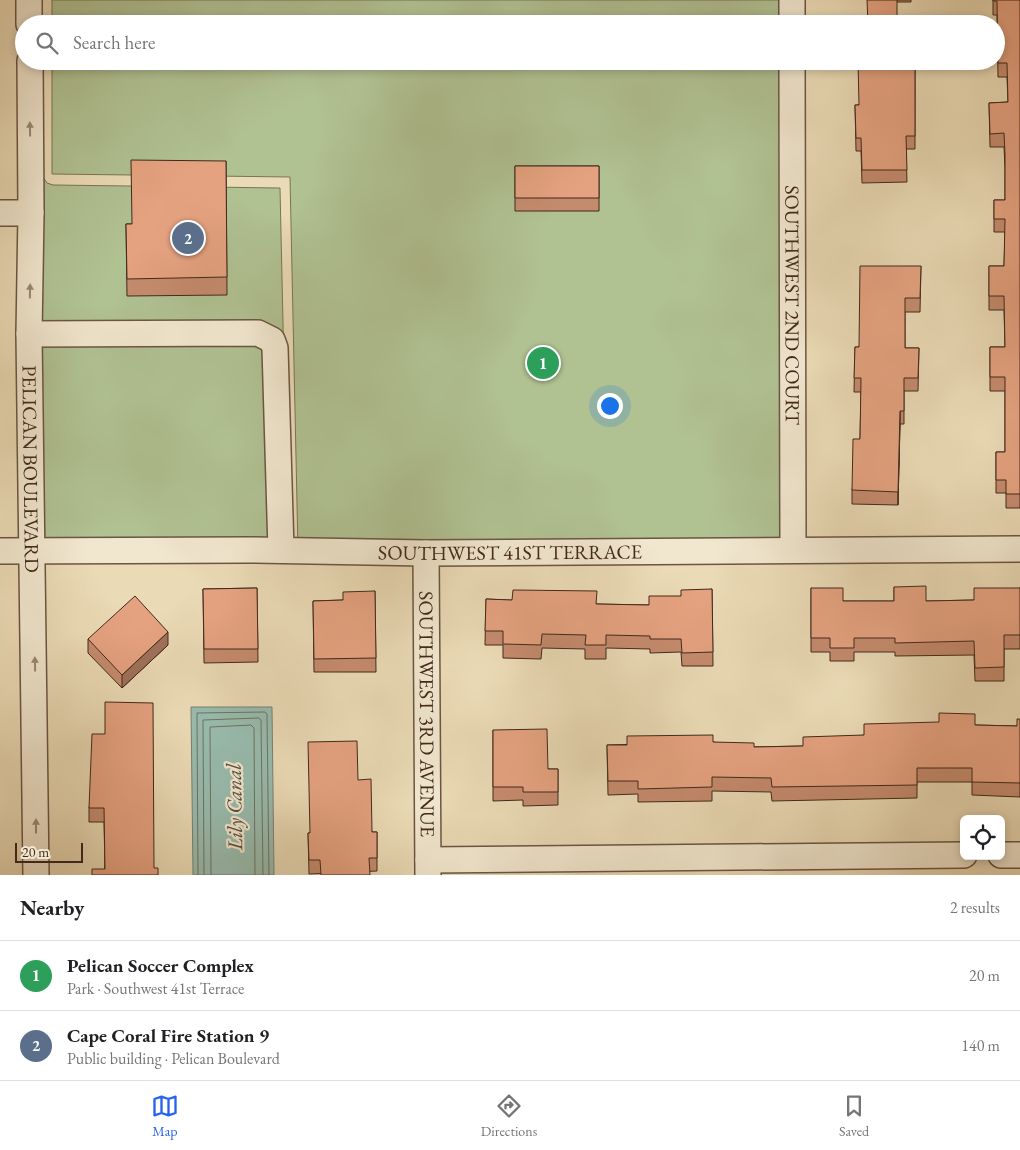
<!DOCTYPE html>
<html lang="en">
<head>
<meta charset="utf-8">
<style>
	:root { --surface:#fff; --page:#f2f2f2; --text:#202124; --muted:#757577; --line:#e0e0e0; --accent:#2563eb }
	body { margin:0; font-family:"EB Garamond",serif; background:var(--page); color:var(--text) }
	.controls { position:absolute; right:15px; bottom:15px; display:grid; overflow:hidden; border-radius:8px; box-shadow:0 2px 8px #0003 }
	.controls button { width:45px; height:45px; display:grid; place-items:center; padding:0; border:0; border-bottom:1px solid var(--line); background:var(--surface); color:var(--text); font:25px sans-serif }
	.scale { position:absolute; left:15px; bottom:12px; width:68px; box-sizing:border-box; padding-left:5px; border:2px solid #41291b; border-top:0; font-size:14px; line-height:18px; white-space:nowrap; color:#41291b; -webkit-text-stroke:4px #f1e7cf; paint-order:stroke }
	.you { position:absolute; left:609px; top:405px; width:18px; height:18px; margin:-12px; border:4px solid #fff; border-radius:50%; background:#1a73e8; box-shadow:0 0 0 8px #1a73e833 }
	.badge { display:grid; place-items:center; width:32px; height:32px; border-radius:50%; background:var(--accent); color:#fff; font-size:16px; font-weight:700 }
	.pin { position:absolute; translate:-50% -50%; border:2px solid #fff; box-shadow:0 1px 5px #0006 }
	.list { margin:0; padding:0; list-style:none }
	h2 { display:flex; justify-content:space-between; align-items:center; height:65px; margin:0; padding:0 20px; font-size:21px }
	h2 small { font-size:16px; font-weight:400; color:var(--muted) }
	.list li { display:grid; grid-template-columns:32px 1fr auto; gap:15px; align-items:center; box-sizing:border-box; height:70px; padding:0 20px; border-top:1px solid var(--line) }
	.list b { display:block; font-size:19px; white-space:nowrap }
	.list p { margin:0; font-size:16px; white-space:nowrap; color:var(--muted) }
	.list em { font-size:16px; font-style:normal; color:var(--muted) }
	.icon { flex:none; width:28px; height:28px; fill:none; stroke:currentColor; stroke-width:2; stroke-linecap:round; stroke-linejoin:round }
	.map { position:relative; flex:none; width:1020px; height:875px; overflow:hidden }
	.search { position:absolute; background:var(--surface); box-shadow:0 2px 8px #0003; left:15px; right:15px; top:15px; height:55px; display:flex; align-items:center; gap:12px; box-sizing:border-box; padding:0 18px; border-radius:28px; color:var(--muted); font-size:19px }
	.sheet { height:205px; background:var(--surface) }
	nav { display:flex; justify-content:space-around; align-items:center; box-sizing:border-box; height:70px; border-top:1px solid var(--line); background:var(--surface); font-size:14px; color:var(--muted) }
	nav a { display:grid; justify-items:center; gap:2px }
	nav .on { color:var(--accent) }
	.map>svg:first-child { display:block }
	.green { fill:#b0c192; stroke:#787556 }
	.water { fill:#98bbad; stroke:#758173 }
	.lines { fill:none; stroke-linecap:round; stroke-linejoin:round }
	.shore { stroke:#6c7264; stroke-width:1 }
	.minor-casing { stroke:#6b5542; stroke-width:28 }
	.minor { stroke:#f1e7cf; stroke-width:25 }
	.wall { fill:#c58b6e; stroke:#41291b }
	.shaded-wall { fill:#a0715a; stroke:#41291b }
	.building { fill:#e5a280; stroke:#41291b }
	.oneway { fill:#998875 }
	.labels { text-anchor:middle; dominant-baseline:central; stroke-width:4.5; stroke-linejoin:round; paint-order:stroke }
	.street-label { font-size:20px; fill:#41291b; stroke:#f1e7cf }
	.water-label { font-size:21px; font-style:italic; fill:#574e40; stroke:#f1e7cf }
</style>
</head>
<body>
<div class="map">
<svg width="1020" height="875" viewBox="0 0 1020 875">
	<rect width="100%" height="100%" fill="#eadab5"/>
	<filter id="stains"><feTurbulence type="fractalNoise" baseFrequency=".004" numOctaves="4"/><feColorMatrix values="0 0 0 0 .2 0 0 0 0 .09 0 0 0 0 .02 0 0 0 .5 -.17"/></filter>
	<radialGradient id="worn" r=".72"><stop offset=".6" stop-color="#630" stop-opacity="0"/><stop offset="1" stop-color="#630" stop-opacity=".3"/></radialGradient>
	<path class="green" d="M 52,0 L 792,0 L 792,24 L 52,24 Z
		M 41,61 L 43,177 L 47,183 L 53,185 L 280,188 L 288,549 L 45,550 L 41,334 Z
		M 52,61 L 792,61 L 793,549 L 298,550 L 290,177 L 52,174 Z"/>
	<path class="water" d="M 191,707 L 272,707 L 274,875 L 193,875 Z"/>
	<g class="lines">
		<path class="shore" d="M 198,875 L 197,713 L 265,712 L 267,714 L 269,875
			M 204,875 L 203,720 L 259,718 L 261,720 L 263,875
			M 211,875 L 210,727 L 251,725 L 254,728 L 255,875"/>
		<g class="minor-casing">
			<g id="minor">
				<path d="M 29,0 L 29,24"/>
				<path d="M 792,0 L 792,24"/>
				<path id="s1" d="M 30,61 L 31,213 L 29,334 L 36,875"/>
				<path id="s2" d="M 792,61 L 793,549"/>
				<path d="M 0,213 L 31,213"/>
				<path d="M 29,334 L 258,333 L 272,340 L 275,348 L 281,550"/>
				<path id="s3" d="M 0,551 L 250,550 L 426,553 L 1020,549"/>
				<path id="s4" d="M 426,553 L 428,875"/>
				<path d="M 1001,855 L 1020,855"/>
				<path d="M 428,860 L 964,855"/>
			</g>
		</g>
		<use href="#minor" class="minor"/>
	</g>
	<path class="wall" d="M 867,0 L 911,0 L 911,2 L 897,2 Z
		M 993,0 L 1020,0 L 1020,508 L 1006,508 L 1006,493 L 996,493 L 996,452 L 1005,452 L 1005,391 L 990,391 L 990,347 L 1005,347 L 1004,310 L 989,310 L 989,266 L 1004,266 L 1005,232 L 994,232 L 994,200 L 1005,200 L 1005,168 L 1004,147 L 990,147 L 989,103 L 1008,102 L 1007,77 L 998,77 L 997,15 L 993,15 Z
		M 915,61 L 915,149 L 906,149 L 907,182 L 862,183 L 861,151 L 856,151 L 855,105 L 858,105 Z
		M 226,161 L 227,295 L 127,296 L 126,224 L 132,224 Z
		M 515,166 L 599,166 L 599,211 L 515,211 Z
		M 921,266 L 920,312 L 905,312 L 905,348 L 919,348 L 918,391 L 904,391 L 904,424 L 900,424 L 898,505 L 852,504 L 852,490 L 860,439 L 861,392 L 854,392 L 855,347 L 859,347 Z
		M 894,587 L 926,601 L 974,600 L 1020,588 L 1020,649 L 1004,649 L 1004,681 L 975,681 L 974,655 L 895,656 L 895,652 L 854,652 L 854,661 L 830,661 L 830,652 L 811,652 L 811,588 L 843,601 L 894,601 Z
		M 257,588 L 258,662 L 204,663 L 203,589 Z
		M 712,589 L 713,666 L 682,666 L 681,652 L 650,653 L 650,649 L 606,648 L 606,659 L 585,659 L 585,649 L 542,648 L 541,659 L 503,658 L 503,645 L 485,645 L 486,599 L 597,604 L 649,605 L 681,596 Z
		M 375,591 L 376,672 L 314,672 L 313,601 L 343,600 Z
		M 88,639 L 168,645 L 122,688 L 88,653 Z
		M 1020,719 L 1020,797 L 972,795 L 972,782 L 917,782 L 917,798 L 772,801 L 771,792 L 712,791 L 712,801 L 638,802 L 638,794 L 608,795 L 607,745 L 713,742 L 754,747 L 803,746 L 864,735 L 975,725 L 1017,726 Z
		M 493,730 L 548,769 L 558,769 L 558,805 L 523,806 L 523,800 L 493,801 Z
		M 105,734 L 105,869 L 104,822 L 89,822 L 89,808 Z
		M 358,780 L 372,832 L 377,832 L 377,871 L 309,874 L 308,833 L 310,833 Z"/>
	<path class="shaded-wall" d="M 900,411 L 900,424 L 898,505 L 898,492 Z
		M 168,632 L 168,645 L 122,688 L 122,675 Z"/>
	<path class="building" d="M 867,0 L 897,0 L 897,24 L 868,24 Z
		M 993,0 L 1020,0 L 1020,494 L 1006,494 L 1006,480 L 996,480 L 996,452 L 1005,452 L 1005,377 L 990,377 L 990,347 L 1005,347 L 1004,296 L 989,296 L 989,266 L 1004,266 L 1005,219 L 994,219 L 994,200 L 1005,200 L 1005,154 L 1004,133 L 990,134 L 989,103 L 1008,102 L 1007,63 L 998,63 L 997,1 L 993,1 Z
		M 858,61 L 915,61 L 915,136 L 906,136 L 907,170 L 862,170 L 861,138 L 856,138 L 855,105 L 859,105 Z
		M 131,160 L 226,161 L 227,277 L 127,279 L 126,224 L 132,224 Z
		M 515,166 L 599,166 L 599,198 L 515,198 Z
		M 860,266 L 921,266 L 920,298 L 905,298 L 905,348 L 919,348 L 918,378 L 904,378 L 904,411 L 900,411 L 898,492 L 852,490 L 853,439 L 860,439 L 861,378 L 854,378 L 855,347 L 859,347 Z
		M 926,586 L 926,601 L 974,600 L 974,588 L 1020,588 L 1020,635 L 1004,635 L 1004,667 L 975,668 L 974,641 L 895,643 L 895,638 L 854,638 L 854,648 L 830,648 L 830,638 L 811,638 L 811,588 L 843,588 L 843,601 L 894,601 L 894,587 Z
		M 257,588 L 258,649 L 204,649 L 203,589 Z
		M 712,589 L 713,652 L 682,653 L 681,639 L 650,639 L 650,636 L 606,635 L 606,645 L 585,645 L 586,635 L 542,634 L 541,645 L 503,644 L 503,631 L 485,631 L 486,599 L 512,600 L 513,590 L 597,591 L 596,604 L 649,605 L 649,596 L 681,596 L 681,590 Z
		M 375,591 L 376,658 L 314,659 L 313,601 L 343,600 L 343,592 Z
		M 135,596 L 168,632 L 122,675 L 88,639 Z
		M 105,702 L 153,703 L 154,868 L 158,868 L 158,875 L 92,875 L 92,869 L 105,869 L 104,808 L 89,808 L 92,734 L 105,734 Z
		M 939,713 L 975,714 L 975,725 L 1017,726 L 1017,719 L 1020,719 L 1020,783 L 972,782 L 972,768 L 917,768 L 917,785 L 772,787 L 771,778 L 712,777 L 712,787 L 638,789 L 638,781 L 608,781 L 607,745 L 627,745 L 627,736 L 713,735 L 713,742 L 754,743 L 754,747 L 803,746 L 803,737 L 864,735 L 864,724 L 939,722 Z
		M 547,729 L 548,769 L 558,769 L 558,792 L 523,792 L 523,787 L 493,787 L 493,730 Z
		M 357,741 L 358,780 L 371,779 L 372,832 L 377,832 L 377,858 L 369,858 L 370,875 L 321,875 L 320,860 L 309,860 L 308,833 L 310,833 L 308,742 Z"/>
	<defs><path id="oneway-solid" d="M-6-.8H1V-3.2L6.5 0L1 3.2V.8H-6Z" transform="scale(1.25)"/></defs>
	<g class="oneway">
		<use href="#oneway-solid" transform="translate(30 129) rotate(-91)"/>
		<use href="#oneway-solid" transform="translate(30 291) rotate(-89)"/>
		<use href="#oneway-solid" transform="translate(35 664) rotate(-91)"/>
		<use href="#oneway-solid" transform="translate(36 826) rotate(-90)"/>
	</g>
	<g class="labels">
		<g class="street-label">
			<text stroke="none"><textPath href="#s2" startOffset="244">SOUTHWEST 2ND COURT</textPath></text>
			<text stroke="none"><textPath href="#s1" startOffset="408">PELICAN BOULEVARD</textPath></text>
			<text stroke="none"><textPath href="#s3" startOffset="510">SOUTHWEST 41ST TERRACE</textPath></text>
			<text stroke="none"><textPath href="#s4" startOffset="161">SOUTHWEST 3RD AVENUE</textPath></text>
		</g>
		<g class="water-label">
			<text transform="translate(234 807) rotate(-91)">Lily Canal</text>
		</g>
	</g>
	<rect width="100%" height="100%" filter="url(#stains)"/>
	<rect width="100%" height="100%" fill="url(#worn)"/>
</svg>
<div class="controls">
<button><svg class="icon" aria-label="locate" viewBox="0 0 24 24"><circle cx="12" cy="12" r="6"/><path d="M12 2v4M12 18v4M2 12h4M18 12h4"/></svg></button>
</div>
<div class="scale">20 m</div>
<div class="you"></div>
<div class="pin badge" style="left:543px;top:363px;background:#2e9e5b">1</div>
<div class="pin badge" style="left:188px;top:238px;background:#5c6f8a">2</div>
<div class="search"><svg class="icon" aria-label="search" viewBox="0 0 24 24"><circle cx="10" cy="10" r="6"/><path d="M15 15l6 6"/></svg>Search here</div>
</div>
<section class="sheet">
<h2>Nearby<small>2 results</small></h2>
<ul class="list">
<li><span class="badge" style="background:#2e9e5b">1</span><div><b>Pelican Soccer Complex</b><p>Park · Southwest 41st Terrace</p></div><em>20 m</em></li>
<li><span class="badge" style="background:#5c6f8a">2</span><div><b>Cape Coral Fire Station 9</b><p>Public building · Pelican Boulevard</p></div><em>140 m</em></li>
</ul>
</section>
<nav>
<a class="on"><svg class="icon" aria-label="map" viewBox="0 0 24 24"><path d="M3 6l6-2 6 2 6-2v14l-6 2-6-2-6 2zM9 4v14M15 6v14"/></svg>Map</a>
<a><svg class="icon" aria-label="directions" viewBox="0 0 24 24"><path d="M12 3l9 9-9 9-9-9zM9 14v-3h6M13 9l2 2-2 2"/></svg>Directions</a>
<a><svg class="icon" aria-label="saved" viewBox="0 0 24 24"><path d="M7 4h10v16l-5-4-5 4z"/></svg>Saved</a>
</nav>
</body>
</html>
